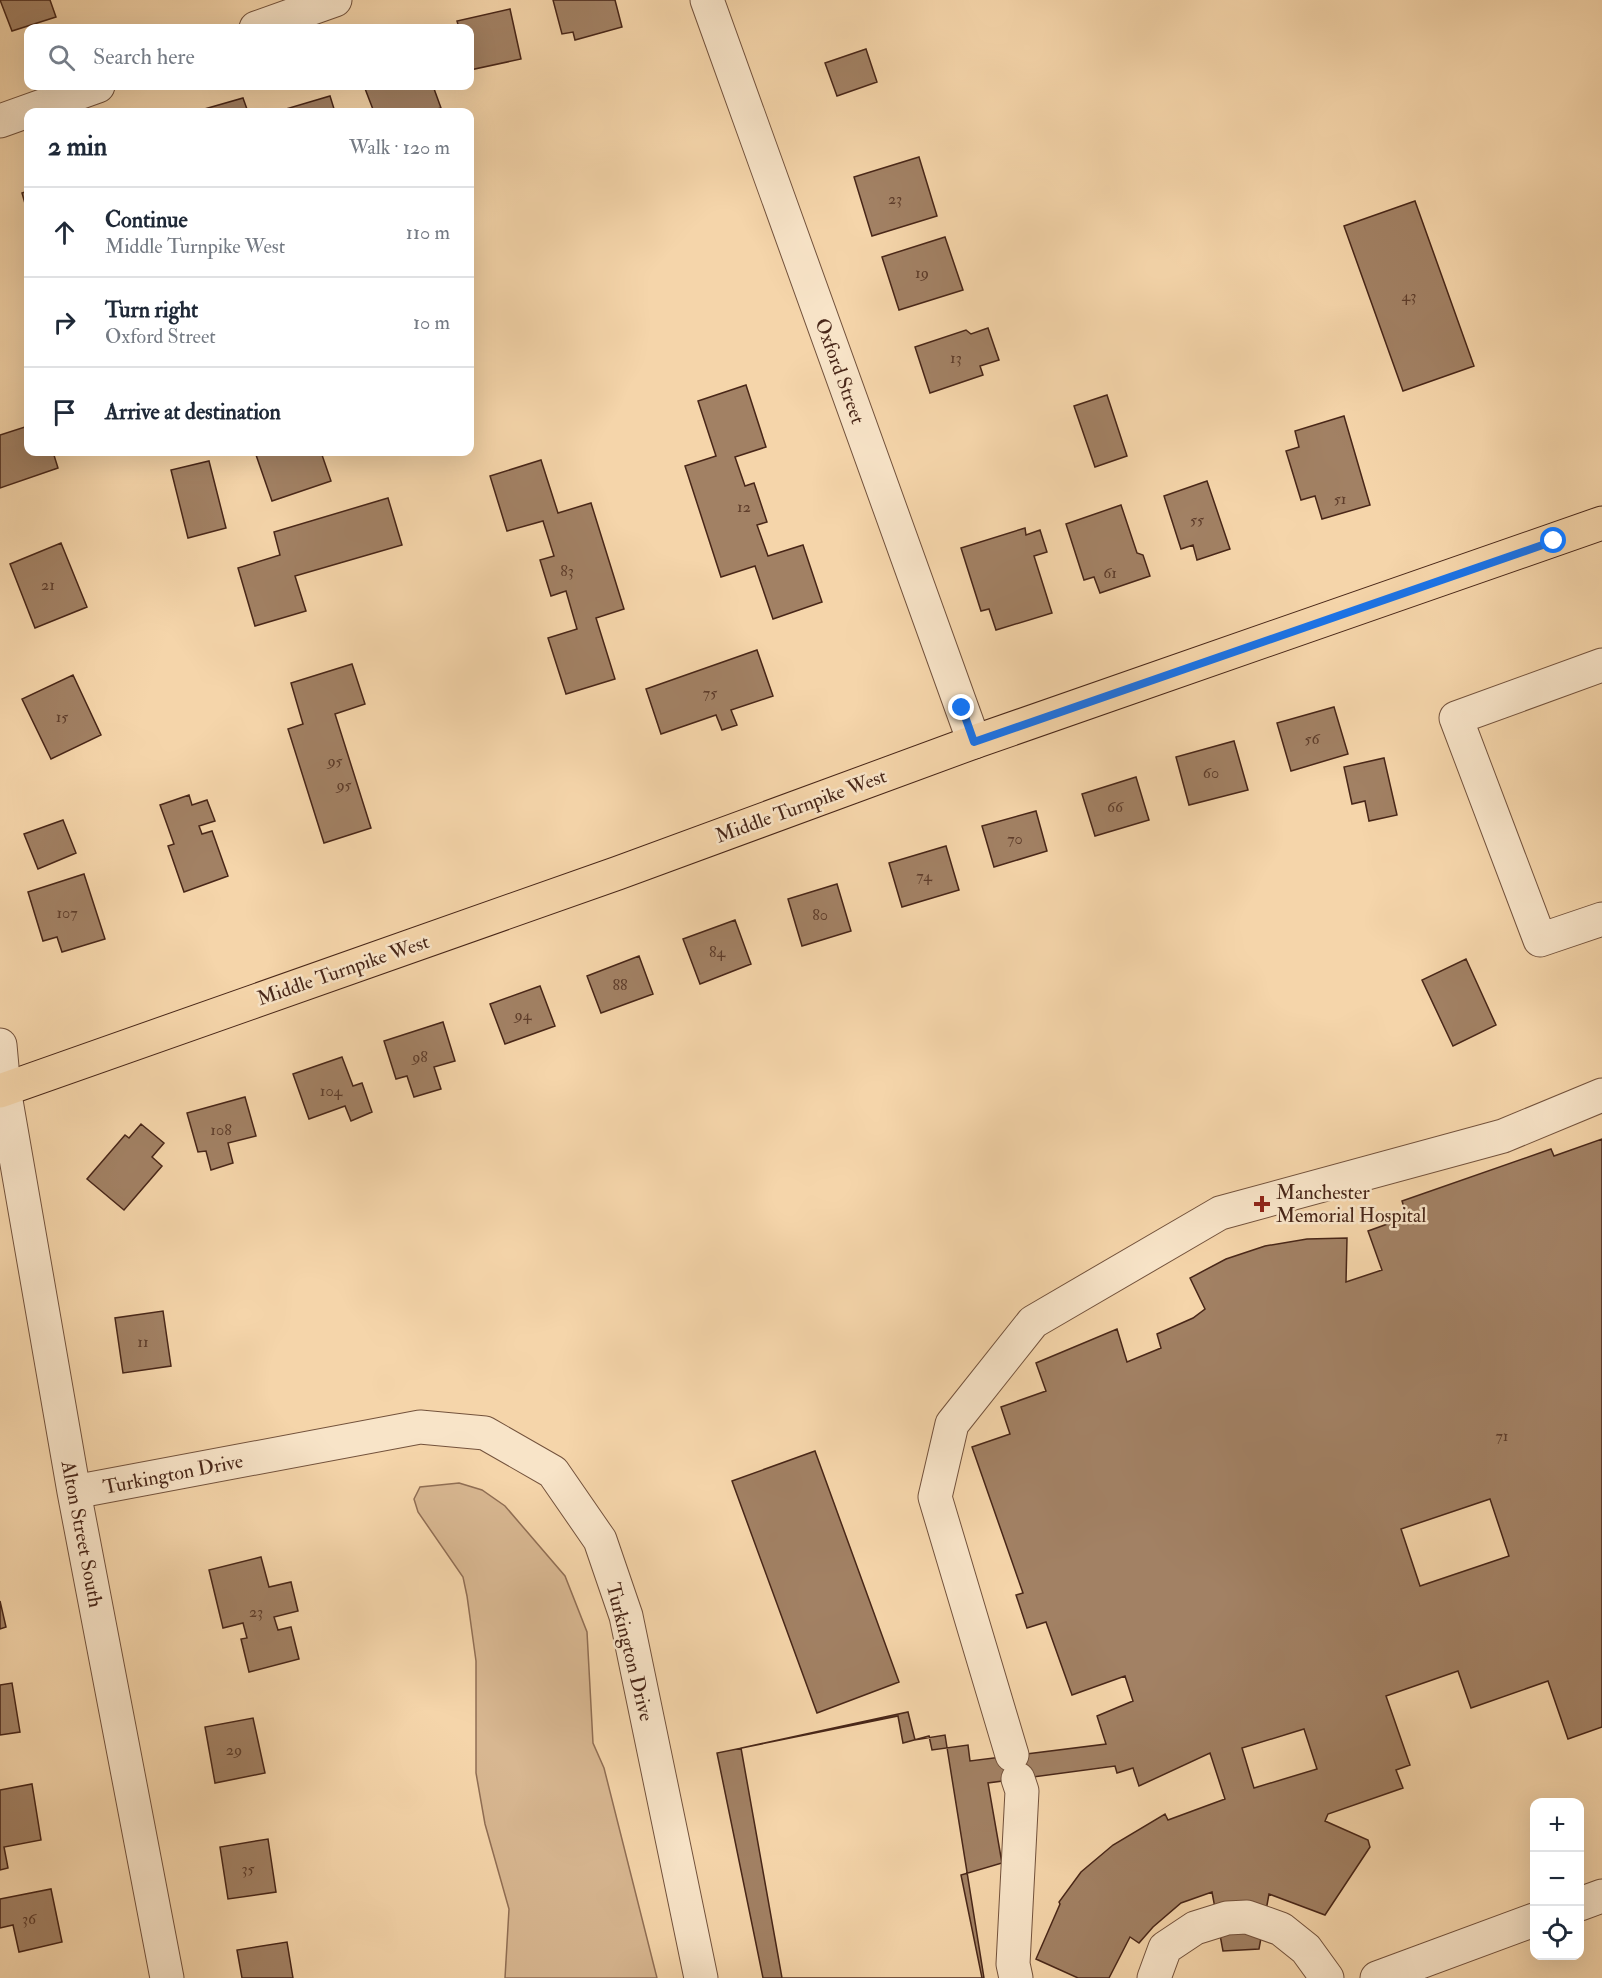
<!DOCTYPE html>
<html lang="en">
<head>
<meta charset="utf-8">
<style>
	:root { --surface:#fff; --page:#f2f2f3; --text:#1f2937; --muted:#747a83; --line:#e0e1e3 }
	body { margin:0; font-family:"IM FELL Double Pica",serif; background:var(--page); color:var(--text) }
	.controls { position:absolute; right:18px; bottom:18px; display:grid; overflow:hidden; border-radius:12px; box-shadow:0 6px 24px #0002 }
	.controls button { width:54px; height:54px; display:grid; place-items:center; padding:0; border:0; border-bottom:2px solid var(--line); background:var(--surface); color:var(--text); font:30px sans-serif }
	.stop { position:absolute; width:18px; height:18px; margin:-14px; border:4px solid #1a73e8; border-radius:50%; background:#fff }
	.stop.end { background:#1a73e8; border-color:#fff; box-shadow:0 2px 6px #0008 }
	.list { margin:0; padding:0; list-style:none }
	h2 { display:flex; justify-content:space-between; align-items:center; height:78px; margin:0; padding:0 24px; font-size:26px }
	h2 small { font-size:20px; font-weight:400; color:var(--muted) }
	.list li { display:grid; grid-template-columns:39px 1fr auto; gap:18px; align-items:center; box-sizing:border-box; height:90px; padding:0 24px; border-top:2px solid var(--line) }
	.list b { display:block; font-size:22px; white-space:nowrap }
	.list p { margin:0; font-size:20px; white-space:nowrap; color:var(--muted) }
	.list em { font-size:20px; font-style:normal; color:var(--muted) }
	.icon { flex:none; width:33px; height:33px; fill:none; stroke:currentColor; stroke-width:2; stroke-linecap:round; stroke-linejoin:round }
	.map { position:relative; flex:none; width:1602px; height:1978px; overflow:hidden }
	.search { position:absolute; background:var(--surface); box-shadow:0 6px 24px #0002; left:24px; top:24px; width:450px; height:66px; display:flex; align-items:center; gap:15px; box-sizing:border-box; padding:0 21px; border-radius:12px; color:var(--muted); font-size:22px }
	.panel { position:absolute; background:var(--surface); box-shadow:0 6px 24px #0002; left:24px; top:108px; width:450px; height:348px; border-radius:12px }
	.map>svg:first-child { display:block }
	.green { fill:#d8b791; stroke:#906e54; stroke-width:1.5 }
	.building { fill:#a28164; stroke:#482618; stroke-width:1.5; fill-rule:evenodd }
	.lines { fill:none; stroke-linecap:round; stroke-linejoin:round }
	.minor-casing { stroke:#73523c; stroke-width:35 }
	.major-casing { stroke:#482618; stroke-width:35 }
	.minor { stroke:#f8e4c8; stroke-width:33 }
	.major { stroke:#f5d5aa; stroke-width:33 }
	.route { stroke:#1a73e8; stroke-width:8 }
	.poi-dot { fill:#8f2418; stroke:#f8e4c8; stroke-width:2 }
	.labels { text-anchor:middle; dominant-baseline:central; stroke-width:5; stroke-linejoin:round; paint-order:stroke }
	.number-label { font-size:16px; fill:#5e3d2b }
	.street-label { font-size:20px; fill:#482618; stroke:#f8e4c8 }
	.poi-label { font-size:20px; fill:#482618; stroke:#f8e4c8; text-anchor:start }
</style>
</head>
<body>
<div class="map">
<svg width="1602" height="1978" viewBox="0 0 1602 1978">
	<rect width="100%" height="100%" fill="#f5d5aa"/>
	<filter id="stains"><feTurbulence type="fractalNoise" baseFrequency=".00333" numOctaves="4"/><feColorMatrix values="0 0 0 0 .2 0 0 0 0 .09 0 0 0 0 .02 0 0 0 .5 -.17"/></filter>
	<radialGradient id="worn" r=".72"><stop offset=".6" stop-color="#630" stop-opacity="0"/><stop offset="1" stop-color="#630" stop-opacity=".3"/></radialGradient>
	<path class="green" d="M 459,1483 L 482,1490 L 505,1506 L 565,1576 L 587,1632 L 593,1743 L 604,1768 L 657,1978 L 505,1978 L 509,1909 L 485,1824 L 476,1773 L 476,1661 L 467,1596 L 463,1577 L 418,1512 L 414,1499 L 420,1487 Z"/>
	<path class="building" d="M 0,0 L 50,0 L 56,17 L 12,31 Z
		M 553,0 L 615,0 L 622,27 L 575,40 L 573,32 L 562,34 Z
		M 510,9 L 521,59 L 470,70 L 470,28 L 459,28 L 457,21 Z
		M 866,49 L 877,82 L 837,96 L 825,63 Z
		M 364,86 L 433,86 L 441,108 L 426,112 L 374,112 Z
		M 330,96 L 335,112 L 279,112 L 279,111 Z
		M 243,98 L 248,112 L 194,112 Z
		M 919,157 L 937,216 L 872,236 L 854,177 Z
		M 28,191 L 28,214 L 22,193 Z
		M 1415,201 L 1474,366 L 1403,391 L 1344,226 Z
		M 945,237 L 963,290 L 899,310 L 882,257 Z
		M 988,328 L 999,360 L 980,366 L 983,375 L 930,393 L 915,347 L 966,330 L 971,334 Z
		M 746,385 L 766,447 L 735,457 L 745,486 L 754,483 L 767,522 L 757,525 L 768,556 L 803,545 L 822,602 L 773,619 L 755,566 L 721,577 L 685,466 L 716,456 L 698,401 Z
		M 1107,395 L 1127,456 L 1095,467 L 1074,406 Z
		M 1344,416 L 1370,505 L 1322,519 L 1315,496 L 1301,500 L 1286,451 L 1299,447 L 1295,431 Z
		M 28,426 L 28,452 L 53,452 L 58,468 L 0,488 L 0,435 Z
		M 255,452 L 321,452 L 331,481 L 272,501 Z
		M 541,460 L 558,513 L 591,503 L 624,609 L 596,618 L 615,679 L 566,694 L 548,638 L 577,629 L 566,591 L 551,596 L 540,560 L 554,556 L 543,521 L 507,531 L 490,476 Z
		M 209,461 L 226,528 L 188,538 L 171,470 Z
		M 1207,481 L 1230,549 L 1197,560 L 1193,545 L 1181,549 L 1164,496 Z
		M 388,498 L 402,545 L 295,576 L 306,611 L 255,626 L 238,568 L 280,555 L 274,532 Z
		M 1121,505 L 1137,553 L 1143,555 L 1150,576 L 1100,593 L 1094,577 L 1084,580 L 1066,524 Z
		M 1025,528 L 1026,535 L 1040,530 L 1047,552 L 1034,556 L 1052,613 L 996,630 L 989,609 L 981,611 L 961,548 Z
		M 61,543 L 87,607 L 35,628 L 10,564 Z
		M 757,650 L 773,696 L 731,710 L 737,725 L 722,730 L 716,715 L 661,734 L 646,689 Z
		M 352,664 L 365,704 L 335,714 L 371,828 L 324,843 L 288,729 L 303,724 L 291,683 Z
		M 73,675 L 101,735 L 51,759 L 22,699 Z
		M 1334,707 L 1348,754 L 1291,771 L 1277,723 Z
		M 1234,741 L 1248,790 L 1189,805 L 1176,757 Z
		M 1384,758 L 1397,815 L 1369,821 L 1365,801 L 1352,804 L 1344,767 Z
		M 1136,777 L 1149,820 L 1095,836 L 1082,794 Z
		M 189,795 L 192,805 L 207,800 L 215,821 L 199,826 L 202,834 L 212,831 L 228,876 L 184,892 L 168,846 L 174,844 L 160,805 Z
		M 1036,811 L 1047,851 L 994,867 L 982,826 Z
		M 63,820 L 76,853 L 38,869 L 24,834 Z
		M 946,846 L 959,890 L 902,907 L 889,863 Z
		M 84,874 L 105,939 L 62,952 L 57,937 L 43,941 L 28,892 Z
		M 837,884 L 851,931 L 802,946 L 788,899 Z
		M 735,920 L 751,964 L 700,984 L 683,939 Z
		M 639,956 L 653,994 L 601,1013 L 587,976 Z
		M 1466,959 L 1496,1025 L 1453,1046 L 1422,980 Z
		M 540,986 L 555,1026 L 505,1044 L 490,1004 Z
		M 443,1022 L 455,1061 L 434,1067 L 441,1089 L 414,1097 L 407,1076 L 396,1079 L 384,1041 Z
		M 342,1057 L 353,1086 L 362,1083 L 372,1112 L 351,1121 L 345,1106 L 309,1119 L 293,1074 Z
		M 245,1097 L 256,1136 L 228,1143 L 233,1163 L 211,1170 L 206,1151 L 198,1152 L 187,1113 Z
		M 141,1124 L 164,1143 L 152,1157 L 162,1166 L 124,1210 L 87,1179 L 125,1135 L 129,1138 Z
		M 1602,1139 L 1602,1727 L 1568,1739 L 1548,1681 L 1471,1708 L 1458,1671 L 1386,1696 L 1410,1765 L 1396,1770 L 1403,1788 L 1328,1814 L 1325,1821 L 1368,1840 L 1370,1847 L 1325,1915 L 1269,1894 L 1259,1949 L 1223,1951 L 1212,1892 L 1181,1903 L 1153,1927 L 1139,1943 L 1130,1937 L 1109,1978 L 1078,1978 L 1036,1959 L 1060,1904 L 1059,1902 L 1081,1872 L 1113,1845 L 1165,1814 L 1168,1820 L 1225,1799 L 1210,1753 L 1139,1786 L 1133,1768 L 1117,1773 L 1115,1766 L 988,1783 L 1002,1863 L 961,1875 L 982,1978 L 763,1978 L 717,1753 L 898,1716 L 903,1743 L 929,1736 L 932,1750 L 968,1745 L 970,1761 L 1106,1744 L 1097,1716 L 1133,1701 L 1125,1676 L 1072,1695 L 1046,1622 L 1027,1628 L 1016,1595 L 1023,1593 L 972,1447 L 1010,1434 L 1001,1407 L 1046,1391 L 1036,1363 L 1117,1329 L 1127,1362 L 1161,1348 L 1157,1334 L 1193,1318 L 1205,1309 L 1190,1278 L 1226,1259 L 1265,1246 L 1307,1239 L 1347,1238 L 1346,1282 L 1382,1270 L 1368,1231 L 1407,1217 L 1402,1201 L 1551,1149 L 1554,1156 ZM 1490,1499 L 1509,1556 L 1420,1586 L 1401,1529 ZM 1304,1729 L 1317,1769 L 1254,1788 L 1242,1748 Z
		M 163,1311 L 171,1366 L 123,1373 L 115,1318 Z
		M 815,1451 L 899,1682 L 817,1713 L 732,1481 Z
		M 261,1557 L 269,1587 L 291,1582 L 298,1611 L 274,1617 L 278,1630 L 291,1627 L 299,1659 L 249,1672 L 241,1639 L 247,1638 L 243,1623 L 223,1628 L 209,1570 Z
		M 0,1601 L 6,1627 L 0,1629 Z
		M 12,1683 L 20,1732 L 0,1735 L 0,1685 Z
		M 908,1712 L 915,1740 L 945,1735 L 984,1978 L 782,1978 L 741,1748 Z
		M 253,1718 L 265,1773 L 215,1783 L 205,1727 Z
		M 32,1784 L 41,1840 L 4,1847 L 8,1868 L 0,1870 L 0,1790 Z
		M 268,1839 L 276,1892 L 228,1899 L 220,1847 Z
		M 51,1889 L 62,1942 L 19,1952 L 13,1925 L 0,1928 L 0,1899 Z
		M 287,1942 L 293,1978 L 242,1978 L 237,1950 Z"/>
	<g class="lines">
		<g class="minor-casing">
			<path id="minor" d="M 707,0 L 974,742
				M 256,28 L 335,0
				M 0,121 L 98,86
				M 1602,665 L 1456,718 L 1540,940 L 1602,919
				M 0,1045 L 4,1089 L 74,1492 L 167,1978
				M 74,1492 L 420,1427 L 485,1433 L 553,1472 L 600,1540 L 626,1616 L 701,1978
				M 1012,1755 L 935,1497 L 952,1424 L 1033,1322 L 1220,1213 L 1503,1136 L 1602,1095
				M 1580,1904 L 1602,1896
				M 1016,1978 L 1013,1964 L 1022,1791 L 1018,1779
				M 1154,1978 L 1165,1948 L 1195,1928 L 1227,1918 L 1247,1917 L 1281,1929 L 1306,1949 L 1327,1978
				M 1377,1978 L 1534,1920"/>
		</g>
		<g class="major-casing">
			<path id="major" d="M 0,1091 L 618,873 L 974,742 L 1602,523"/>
		</g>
		<use href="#minor" class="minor"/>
		<use href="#major" class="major"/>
	</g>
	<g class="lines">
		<path class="route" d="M 962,708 L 974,742 L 1554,541"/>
	</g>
	<path class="poi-dot" d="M1259 1195h6v6h6v6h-6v6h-6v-6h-6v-6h6z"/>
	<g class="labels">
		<g class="number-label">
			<text x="895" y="199">23</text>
			<text x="922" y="273">19</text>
			<text x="1409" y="296">43</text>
			<text x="956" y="358">13</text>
			<text x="1340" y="499">51</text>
			<text x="744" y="507">12</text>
			<text x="1197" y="520">55</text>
			<text x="567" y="571">83</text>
			<text x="1110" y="573">61</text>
			<text x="48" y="585">21</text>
			<text x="710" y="693">75</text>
			<text x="62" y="717">15</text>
			<text x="1312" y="739">56</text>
			<text x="335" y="761">95</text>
			<text x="1211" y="773">60</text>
			<text x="344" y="785">95</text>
			<text x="1115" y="807">66</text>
			<text x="1015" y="839">70</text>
			<text x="924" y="876">74</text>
			<text x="67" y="913">107</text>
			<text x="820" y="915">80</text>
			<text x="717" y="952">84</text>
			<text x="620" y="985">88</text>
			<text x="523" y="1015">94</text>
			<text x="420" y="1057">98</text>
			<text x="331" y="1091">104</text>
			<text x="221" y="1130">108</text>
			<text x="143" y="1342">11</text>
			<text x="1502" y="1436">71</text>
			<text x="256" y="1612">23</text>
			<text x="234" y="1750">29</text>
			<text x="248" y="1869">35</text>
			<text x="29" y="1919">36</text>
		</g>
		<g class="street-label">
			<text transform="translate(840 371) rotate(70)">Oxford Street</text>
			<text transform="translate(801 806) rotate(-20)">Middle Turnpike West</text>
			<text transform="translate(343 970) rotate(-19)">Middle Turnpike West</text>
			<text transform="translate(173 1474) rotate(-11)">Turkington Drive</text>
			<text transform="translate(82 1534) rotate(79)">Alton Street South</text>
			<text transform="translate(630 1652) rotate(76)">Turkington Drive</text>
		</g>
		<g class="poi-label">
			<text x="1276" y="1192">Manchester<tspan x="1276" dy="23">Memorial Hospital</tspan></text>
		</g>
	</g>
	<rect width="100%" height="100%" filter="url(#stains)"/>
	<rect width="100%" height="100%" fill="url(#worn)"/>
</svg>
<div class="controls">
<button>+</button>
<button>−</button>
<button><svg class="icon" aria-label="locate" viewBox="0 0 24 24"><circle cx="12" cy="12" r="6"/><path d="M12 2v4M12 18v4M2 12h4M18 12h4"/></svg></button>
</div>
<div class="stop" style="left:1554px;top:541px"></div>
<div class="stop end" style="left:962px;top:708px"></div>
<div class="search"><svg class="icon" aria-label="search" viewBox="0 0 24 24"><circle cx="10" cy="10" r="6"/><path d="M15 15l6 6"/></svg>Search here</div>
<section class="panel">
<h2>2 min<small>Walk · 120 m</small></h2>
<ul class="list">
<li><svg class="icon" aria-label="ahead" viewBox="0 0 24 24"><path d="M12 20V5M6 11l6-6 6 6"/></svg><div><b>Continue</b><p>Middle Turnpike West</p></div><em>110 m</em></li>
<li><svg class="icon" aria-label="right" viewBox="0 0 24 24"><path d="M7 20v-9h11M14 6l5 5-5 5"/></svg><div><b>Turn right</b><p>Oxford Street</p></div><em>10 m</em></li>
<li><svg class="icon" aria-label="arrive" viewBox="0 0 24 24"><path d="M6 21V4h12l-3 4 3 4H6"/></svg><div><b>Arrive at destination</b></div></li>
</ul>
</section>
</div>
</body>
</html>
